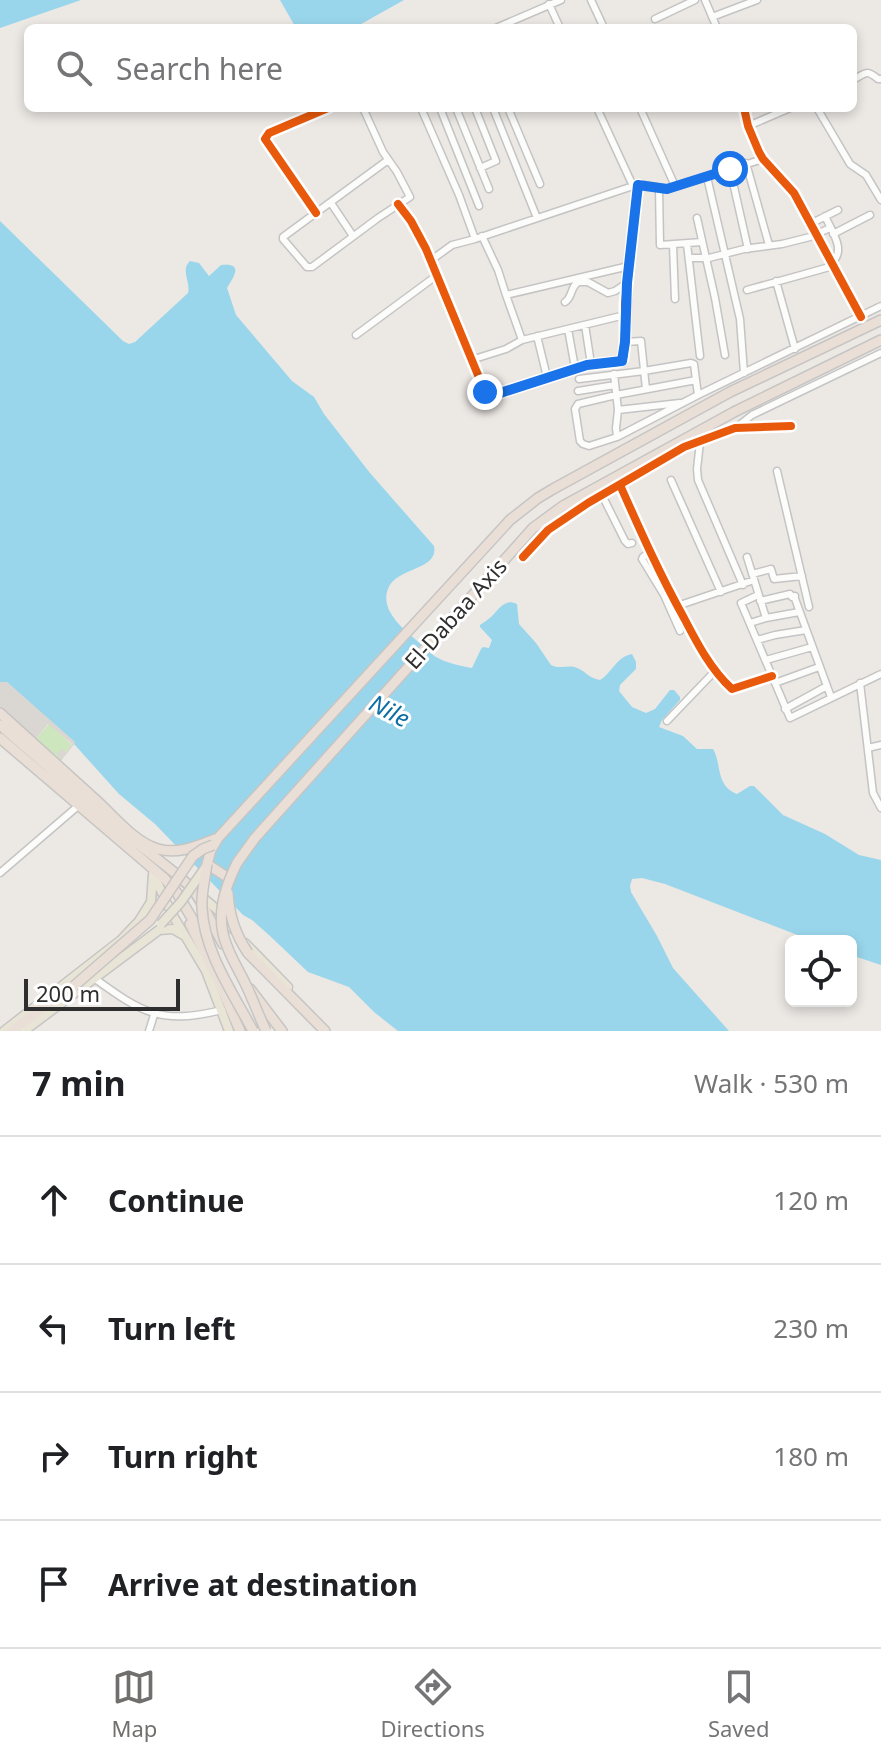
<!DOCTYPE html>
<html lang="en">
<head>
<meta charset="utf-8">
<style>
	:root { --surface:#fff; --page:#f2f2f2; --text:#202124; --muted:#757577; --line:#e0e0e0; --accent:#706f6e }
	body { margin:0; font-family:"Noto Sans",sans-serif; background:var(--page); color:var(--text) }
	.controls { position:absolute; right:24px; bottom:24px; display:grid; overflow:hidden; border-radius:12px; box-shadow:0 4px 12px #0003 }
	.controls button { width:72px; height:72px; display:grid; place-items:center; padding:0; border:0; border-bottom:2px solid var(--line); background:var(--surface); color:var(--text); font:40px sans-serif }
	.scale { position:absolute; left:24px; bottom:20px; width:156px; box-sizing:border-box; padding-left:8px; border:4px solid #2e2e2e; border-top:0; font-size:22px; line-height:28px; white-space:nowrap; color:#2e2e2e; -webkit-text-stroke:6px #fff; paint-order:stroke }
	.stop { position:absolute; width:24px; height:24px; margin:-18px; border:6px solid #1a73e8; border-radius:50%; background:#fff }
	.stop.end { background:#1a73e8; border-color:#fff; box-shadow:0 2px 8px #0008 }
	.list { margin:0; padding:0; list-style:none }
	h2 { display:flex; justify-content:space-between; align-items:center; height:104px; margin:0; padding:0 32px; font-size:34px }
	h2 small { font-size:26px; font-weight:400; color:var(--muted) }
	.list li { display:grid; grid-template-columns:52px 1fr auto; gap:24px; align-items:center; box-sizing:border-box; height:128px; padding:0 32px; border-top:2px solid var(--line) }
	.list b { display:block; font-size:30px; white-space:nowrap }
	.list em { font-size:26px; font-style:normal; color:var(--muted) }
	.icon { flex:none; width:44px; height:44px; fill:none; stroke:currentColor; stroke-width:2; stroke-linecap:round; stroke-linejoin:round }
	.map { position:relative; flex:none; width:881px; height:1031px; overflow:hidden }
	.search { position:absolute; background:var(--surface); box-shadow:0 4px 12px #0003; left:24px; right:24px; top:24px; height:88px; display:flex; align-items:center; gap:20px; box-sizing:border-box; padding:0 28px; border-radius:12px; color:var(--muted); font-size:30px }
	.sheet { height:616px; background:var(--surface) }
	nav { display:flex; justify-content:space-around; align-items:center; box-sizing:border-box; height:112px; border-top:2px solid var(--line); background:var(--surface); font-size:22px; color:var(--muted) }
	nav a { display:grid; justify-items:center; gap:4px }
	nav .on { color:var(--accent) }
	.map>svg:first-child { display:block }
	.green { fill:#cee6be }
	.plaza { fill:#dad6d2; fill-rule:evenodd }
	.water { fill:#99d6ec }
	.lines { fill:none; stroke-linecap:round; stroke-linejoin:round }
	.minor-casing { stroke:#c5c4c5; stroke-width:9 }
	.major-casing { stroke:#c6c5c4; stroke-width:11 }
	.highway-casing { stroke:#c6c5c4; stroke-width:12 }
	.minor { stroke:#fcfcfb; stroke-width:6 }
	.major { stroke:#e8e4d6; stroke-width:8 }
	.highway { stroke:#eadfd6; stroke-width:9 }
	.major-bridge-casing { stroke:#c6c5c4; stroke-width:11; stroke-linecap:butt }
	.highway-bridge-casing { stroke:#c6c5c4; stroke-width:12; stroke-linecap:butt }
	.major-bridge { stroke:#e8e4d6; stroke-width:8 }
	.highway-bridge { stroke:#eadfd6; stroke-width:9 }
	.cycleway-casing { stroke:#fff; stroke-width:13 }
	.cycleway { stroke:#e8590c; stroke-width:8 }
	.route { stroke:#1a73e8; stroke-width:10 }
	.labels { text-anchor:middle; dominant-baseline:central; stroke-width:6; stroke-linejoin:round; paint-order:stroke }
	.street-label { font-size:22px; fill:#2e2e2e; stroke:#fff }
	.water-label { font-size:24px; font-style:italic; fill:#0d6fa3; stroke:#fff }
</style>
</head>
<body>
<div class="map">
<svg width="881" height="1031" viewBox="0 0 881 1031">
	<rect width="100%" height="100%" fill="#ece8e4"/>
	<path class="green" d="M 49,724 L 72,745 L 65,753 L 56,754 L 62,759 L 60,761 L 35,740 Z"/>
	<path class="plaza" d="M 0,682 L 7,682 L 76,742 L 60,762 L 0,708 ZM 48,724 L 72,744 L 66,752 L 61,749 L 56,754 L 61,759 L 60,761 L 35,740 Z"/>
	<path class="water" d="M 0,0 L 81,0 L 0,28 Z
		M 280,0 L 404,0 L 354,28 L 296,28 Z
		M 0,221 L 123,341 L 129,344 L 135,342 L 188,293 C 191,282 180,270 190,261 L 199,263 L 209,276 L 221,265 C 245,262 233,278 227,288 L 236,315 L 292,381 L 314,397 L 324,414 L 370,473 L 434,546 C 439,571 396,567 388,589 C 379,612 407,632 422,645 C 426,649 431,654 436,657 C 446,663 461,666 472,668 L 481,649 L 483,647 L 489,648 L 492,640 L 480,627 L 480,625 C 484,622 488,620 491,617 C 500,608 505,598 517,604 L 519,624 L 536,643 L 551,665 C 560,670 569,664 577,668 C 587,672 588,678 600,680 C 613,672 616,657 632,654 L 636,662 L 636,669 L 620,685 L 619,691 L 632,707 L 646,713 L 655,709 L 670,690 L 674,690 L 680,697 L 680,700 L 662,720 L 659,727 L 683,736 L 697,749 L 713,749 C 722,764 715,785 737,794 L 750,786 L 754,786 L 783,815 L 825,834 L 859,855 L 881,860 L 881,965 L 851,955 L 851,941 L 813,941 L 665,884 L 642,878 L 632,879 L 630,886 L 631,892 L 657,936 L 673,968 L 729,1031 L 398,1031 L 374,1012 L 349,987 L 308,972 L 270,936 L 252,920 L 243,915 L 155,824 L 119,794 L 74,744 L 75,742 L 7,682 L 0,682 Z"/>
	<g class="lines">
		<g class="minor-casing">
			<path id="minor" d="M 591,0 L 604,28
				M 705,0 L 717,28
				M 549,4 L 560,28
				M 712,17 L 757,0
				M 655,19 L 695,0
				M 496,28 L 561,0
				M 853,80 C 866,73 866,69 878,79 L 881,79
				M 363,108 L 383,152 L 397,172 L 410,197 L 378,218 L 312,267 L 307,267 L 283,239 L 283,237 L 388,160
				M 421,108 L 459,195 L 475,239
				M 440,108 L 479,206
				M 456,108 L 489,189
				M 475,108 L 496,161 L 480,168
				M 493,108 L 537,218
				M 508,108 L 540,184
				M 597,108 L 633,186
				M 640,108 L 675,186
				M 744,108 L 748,126 L 759,152 L 763,159 L 794,193 L 861,317
				M 817,108 L 850,164 L 866,175 L 881,200
				M 748,126 L 790,108
				M 746,163 L 769,245
				M 730,169 L 748,249
				M 707,177 L 740,319 L 744,373
				M 659,188 L 660,245 L 702,242
				M 331,203 L 353,236
				M 398,204 L 411,221 L 426,249 L 485,392 L 491,396 L 587,365 L 618,362 L 623,359 L 625,342 L 625,304 L 638,185
				M 316,213 L 265,139 L 269,133 L 328,108
				M 825,216 C 832,232 847,251 831,263
				M 697,218 L 715,298 L 725,355
				M 810,224 L 838,210
				M 833,234 L 870,215
				M 482,236 L 498,270 L 506,295 L 629,266
				M 687,244 L 700,356
				M 673,245 L 675,299
				M 689,258 L 709,258 L 744,249 L 782,244 L 810,237 L 830,228
				M 430,261 L 452,245 L 475,239 L 633,186 L 644,185 L 667,189 L 763,159
				M 776,281 L 795,349
				M 747,290 L 833,266
				M 506,295 L 522,340
				M 565,302 C 573,297 570,286 579,282 L 588,282 L 608,293 L 615,291 L 627,283
				M 585,325 L 591,364
				M 568,329 L 575,368
				M 356,335 L 436,276
				M 537,336 L 547,377
				M 625,342 L 641,341 L 646,389
				M 471,360 L 506,349 L 522,340 L 625,315
				M 614,374 L 618,410 L 616,428 L 617,437
				M 579,379 L 644,371 L 691,363 L 694,364 L 696,380
				M 578,391 L 615,385
				M 698,395 L 696,380 L 616,395 L 578,404 L 575,409 L 580,441 L 583,444 L 589,446 L 617,437 L 698,395 L 881,306
				M 618,410 L 680,403
				M 738,426 L 752,415 L 881,353
				M 700,442 L 697,469 L 698,480 L 743,585
				M 777,471 L 809,607
				M 671,480 L 721,592
				M 620,485 C 640,530 660,575 684,618 C 697,643 711,670 732,689 L 772,676
				M 602,495 L 625,541 L 628,544 L 632,543
				M 650,552 L 643,557 L 642,559 L 664,595 L 680,631
				M 523,557 L 548,530 L 588,503 L 684,447 L 735,428 L 791,426
				M 747,557 L 766,618
				M 752,574 L 771,569 L 774,579 L 802,576
				M 758,595 L 741,603 L 790,718 L 881,674
				M 794,596 L 831,697
				M 760,601 L 790,594 L 792,597 L 795,596
				M 677,606 L 754,580
				M 750,623 L 766,618 L 799,612
				M 757,640 L 775,635 L 806,630
				M 766,660 L 812,647
				M 775,683 L 819,667
				M 860,683 L 873,793 L 881,808
				M 785,709 L 827,686
				M 667,721 L 715,671
				M 868,748 L 881,745
				M 0,873 L 78,806
				M 94,978 C 142,1013 161,1025 222,1010
				M 149,1031 L 154,1015"/>
		</g>
		<g class="major-casing">
			<path id="major" d="M 155,878 L 172,914 L 206,971 L 229,1031
				M 201,896 L 221,913 L 233,929
				M 245,943 L 288,987
				M 4,1031 L 121,940 L 139,921 L 151,902 L 153,874
				M 24,1031 L 159,930 L 173,929 L 185,936"/>
		</g>
		<g class="highway-casing">
			<path id="highway" d="M 0,713 C 32,742 64,771 96,800 C 114,816 134,842 158,849 C 179,855 199,845 218,838
				M 0,725 L 119,829 L 175,873 L 193,889 L 201,902 L 223,944
				M 0,738 L 165,879 L 177,893 L 206,942
				M 237,863 L 255,838 L 533,528 L 563,506 L 734,412 L 881,340
				M 230,879 L 207,864 L 211,850 L 218,838 L 510,520 L 538,498 L 553,489 L 730,392 L 881,320
				M 190,924 L 218,980 L 240,1031
				M 248,953 L 325,1031
				M 250,989 L 282,1031
				M 11,1031 L 74,986"/>
		</g>
		<use href="#minor" class="minor"/>
		<use href="#major" class="major"/>
		<use href="#highway" class="highway"/>
		<g class="major-bridge-casing">
			<path id="major-bridge" d="M 161,924 L 181,902 L 207,865"/>
		</g>
		<g class="highway-bridge-casing">
			<path id="highway-bridge" d="M 237,863 C 224,889 215,918 227,946 C 232,960 240,972 246,985 C 253,1000 259,1016 266,1031
				M 207,864 C 205,879 201,893 202,908 C 204,952 233,993 253,1031
				M 228,893 C 229,915 235,934 248,953
				M 74,986 L 150,920 L 193,856 L 203,849 L 213,845"/>
		</g>
		<use href="#major-bridge" class="major-bridge"/>
		<use href="#highway-bridge" class="highway-bridge"/>
		<g class="cycleway-casing">
			<path id="cycleway" d="M 744,108 L 748,126 L 759,152 L 763,159 L 794,193 L 861,317
				M 398,204 L 411,221 L 426,249 L 485,392 L 491,396 L 587,365 L 618,362 L 623,359 L 625,342 L 625,304 L 638,185
				M 316,213 L 265,139 L 269,133 L 328,108
				M 620,485 C 640,530 660,575 684,618 C 697,643 711,670 732,689 L 772,676
				M 523,557 L 548,530 L 588,503 L 684,447 L 735,428 L 791,426"/>
		</g>
		<use href="#cycleway" class="cycleway"/>
	</g>
	<g class="lines">
		<path class="route" d="M 485,392 L 491,396 L 587,365 L 622,361 L 625,342 L 627,283 L 638,185 L 667,189 L 730,169"/>
	</g>
	<g class="labels">
		<g class="street-label">
			<text transform="translate(455 613) rotate(-48)">El-Dabaa Axis</text>
		</g>
		<g class="water-label">
			<text transform="translate(390 710) rotate(28)">Nile</text>
		</g>
	</g>
</svg>
<div class="controls">
<button><svg class="icon" aria-label="locate" viewBox="0 0 24 24"><circle cx="12" cy="12" r="6"/><path d="M12 2v4M12 18v4M2 12h4M18 12h4"/></svg></button>
</div>
<div class="scale">200 m</div>
<div class="stop" style="left:730px;top:169px"></div>
<div class="stop end" style="left:485px;top:392px"></div>
<div class="search"><svg class="icon" aria-label="search" viewBox="0 0 24 24"><circle cx="10" cy="10" r="6"/><path d="M15 15l6 6"/></svg>Search here</div>
</div>
<section class="sheet">
<h2>7 min<small>Walk · 530 m</small></h2>
<ul class="list">
<li><svg class="icon" aria-label="ahead" viewBox="0 0 24 24"><path d="M12 20V5M6 11l6-6 6 6"/></svg><div><b>Continue</b></div><em>120 m</em></li>
<li><svg class="icon" aria-label="left" viewBox="0 0 24 24"><path d="M17 20v-9H6M10 6l-5 5 5 5"/></svg><div><b>Turn left</b></div><em>230 m</em></li>
<li><svg class="icon" aria-label="right" viewBox="0 0 24 24"><path d="M7 20v-9h11M14 6l5 5-5 5"/></svg><div><b>Turn right</b></div><em>180 m</em></li>
<li><svg class="icon" aria-label="arrive" viewBox="0 0 24 24"><path d="M6 21V4h12l-3 4 3 4H6"/></svg><div><b>Arrive at destination</b></div></li>
</ul>
</section>
<nav>
<a class="on"><svg class="icon" aria-label="map" viewBox="0 0 24 24"><path d="M3 6l6-2 6 2 6-2v14l-6 2-6-2-6 2zM9 4v14M15 6v14"/></svg>Map</a>
<a><svg class="icon" aria-label="directions" viewBox="0 0 24 24"><path d="M12 3l9 9-9 9-9-9zM9 14v-3h6M13 9l2 2-2 2"/></svg>Directions</a>
<a><svg class="icon" aria-label="saved" viewBox="0 0 24 24"><path d="M7 4h10v16l-5-4-5 4z"/></svg>Saved</a>
</nav>
</body>
</html>
